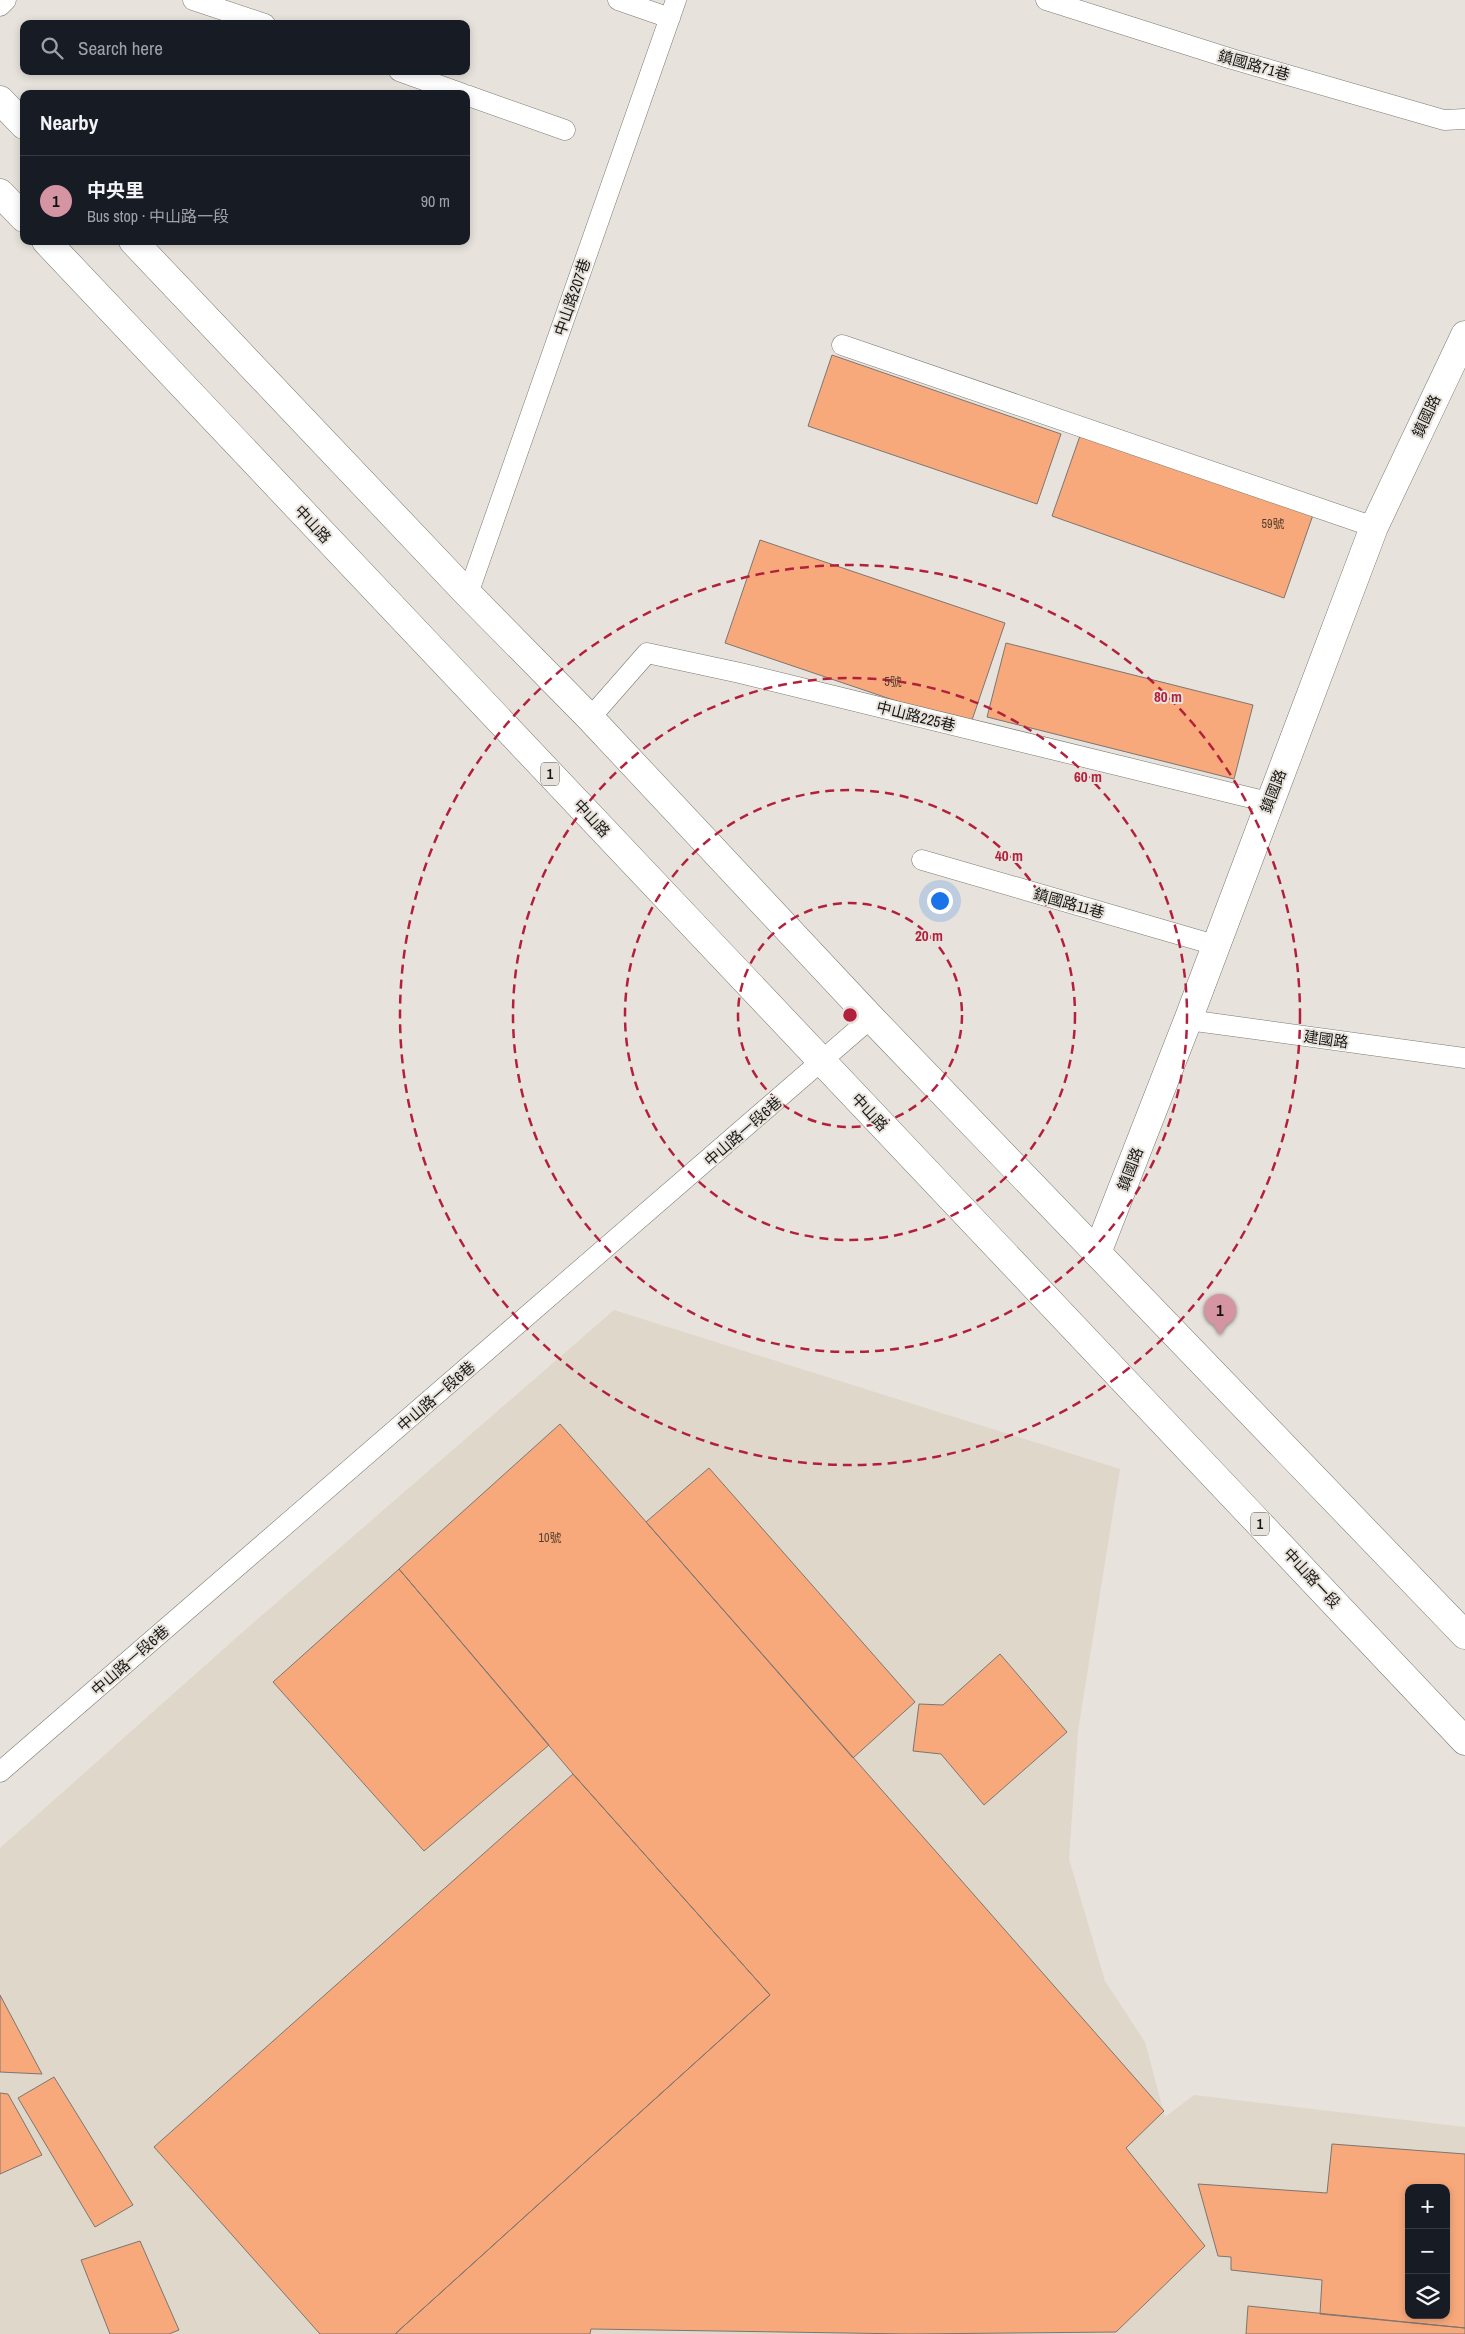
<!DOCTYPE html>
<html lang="en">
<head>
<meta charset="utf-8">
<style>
	:root { --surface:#171b24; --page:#242831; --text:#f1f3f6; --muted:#9ea1a6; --line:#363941; --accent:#d594a2 }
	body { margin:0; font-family:"Archivo Narrow","Noto Sans TC",sans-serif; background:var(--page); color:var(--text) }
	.controls { position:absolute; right:15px; bottom:15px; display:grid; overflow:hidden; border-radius:10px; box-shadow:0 2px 8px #0003 }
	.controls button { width:45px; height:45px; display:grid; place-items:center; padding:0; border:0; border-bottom:1px solid var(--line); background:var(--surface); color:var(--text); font:25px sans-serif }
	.you { position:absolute; left:939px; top:900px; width:18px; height:18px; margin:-12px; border:4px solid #fff; border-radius:50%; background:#1a73e8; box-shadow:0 0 0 8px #1a73e833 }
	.badge { display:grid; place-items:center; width:32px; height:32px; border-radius:50%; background:var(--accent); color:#111; font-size:16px; font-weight:700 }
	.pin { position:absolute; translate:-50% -41px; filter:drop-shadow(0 1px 2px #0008) }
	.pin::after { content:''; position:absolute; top:26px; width:18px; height:15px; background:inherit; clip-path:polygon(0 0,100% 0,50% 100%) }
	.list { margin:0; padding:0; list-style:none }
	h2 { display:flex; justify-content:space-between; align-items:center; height:65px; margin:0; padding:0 20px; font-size:21px }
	h2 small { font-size:16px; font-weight:400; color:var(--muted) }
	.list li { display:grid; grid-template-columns:32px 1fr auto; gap:15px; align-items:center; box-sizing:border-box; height:90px; padding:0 20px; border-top:1px solid var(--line) }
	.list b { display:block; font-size:19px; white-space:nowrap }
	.list p { margin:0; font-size:16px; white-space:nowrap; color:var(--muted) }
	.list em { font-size:16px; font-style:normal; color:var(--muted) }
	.icon { flex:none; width:28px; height:28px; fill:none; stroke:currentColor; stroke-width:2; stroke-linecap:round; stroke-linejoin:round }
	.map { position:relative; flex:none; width:1465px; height:2334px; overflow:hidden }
	.search { position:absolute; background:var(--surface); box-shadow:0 2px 8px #0003; left:20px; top:20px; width:450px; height:55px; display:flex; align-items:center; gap:12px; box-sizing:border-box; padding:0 18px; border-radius:10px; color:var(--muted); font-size:19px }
	.panel { position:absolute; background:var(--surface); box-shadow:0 2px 8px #0003; left:20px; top:90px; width:450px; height:155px; border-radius:10px }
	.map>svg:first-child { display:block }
	.built { fill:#dfd7c9; fill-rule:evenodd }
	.building { fill:#f8a97b; stroke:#7c7571; fill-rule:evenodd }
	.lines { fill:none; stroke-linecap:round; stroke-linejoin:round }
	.lane-casing { stroke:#7c7972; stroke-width:21 }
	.street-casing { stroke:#7c7972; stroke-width:29 }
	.primary-casing { stroke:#7c7972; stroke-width:29 }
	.lane { stroke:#fff; stroke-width:20 }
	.street { stroke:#fff; stroke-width:28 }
	.primary { stroke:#fff; stroke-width:28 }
	.ring { fill:none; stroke:#b3203c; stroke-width:2.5; stroke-dasharray:9 6 }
	.labels { text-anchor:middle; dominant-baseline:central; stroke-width:4; stroke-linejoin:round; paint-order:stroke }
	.number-label { font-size:12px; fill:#513c2e }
	.shield { fill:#e7e3dc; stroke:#575451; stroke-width:1 }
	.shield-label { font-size:14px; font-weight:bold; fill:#191715 }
	.street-label { font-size:15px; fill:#191715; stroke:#e7e3dc }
	.centre { fill:#b3203c; stroke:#e7e3dc; stroke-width:2.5 }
	.ring-label { font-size:15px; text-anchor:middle; font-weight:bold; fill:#b3203c; stroke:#e7e3dc; stroke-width:4; stroke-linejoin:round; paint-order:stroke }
</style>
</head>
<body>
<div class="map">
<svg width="1465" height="2334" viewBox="0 0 1465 2334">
	<rect width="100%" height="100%" fill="#e7e3dc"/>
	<path class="built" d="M 614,1310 L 1120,1469 L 1078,1731 L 1069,1859 L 1105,1981 L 1145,2042 L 1165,2117 L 1194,2095 L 1465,2127 L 1465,2334 L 0,2334 L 0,1848 L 237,1637 ZM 1409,2188 L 1446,2188 L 1446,2315 L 1409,2315 Z"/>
	<path class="building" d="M 832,355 L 1061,434 L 1037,504 L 808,426 Z
		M 1081,433 L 1313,515 L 1284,598 L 1052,516 Z
		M 760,540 L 1005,623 L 970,726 L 725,643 Z
		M 1006,643 L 1253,705 L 1234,779 L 987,717 Z
		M 560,1424 L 1164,2111 L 1126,2148 L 1205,2246 L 1116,2332 L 909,2334 L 591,2329 L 590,2334 L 395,2334 L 770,1995 L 573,1774 L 399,1569 Z
		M 709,1468 L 915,1702 L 853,1758 L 646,1522 Z
		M 399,1569 L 549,1745 L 424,1851 L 273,1682 Z
		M 1000,1654 L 1067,1732 L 984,1805 L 941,1754 L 913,1751 L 919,1704 L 943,1705 Z
		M 573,1774 L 770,1995 L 395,2334 L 320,2334 L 154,2147 Z
		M 0,1995 L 42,2074 L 0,2072 Z
		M 54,2077 L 133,2205 L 95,2227 L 18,2098 Z
		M 0,2093 L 8,2094 L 42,2155 L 0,2174 Z
		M 1332,2144 L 1465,2154 L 1465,2328 L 1320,2314 L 1322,2280 L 1231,2270 L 1231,2257 L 1218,2256 L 1198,2184 L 1327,2193 ZM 1409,2188 L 1446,2188 L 1446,2315 L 1409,2315 Z
		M 140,2241 L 179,2330 L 169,2334 L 110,2334 L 81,2260 Z
		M 1248,2306 L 1465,2328 L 1465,2334 L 1246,2334 Z"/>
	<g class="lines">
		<g class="lane-casing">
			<path id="lane" d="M 193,0 L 265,24
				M 618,0 L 670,18
				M 1046,0 L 1232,59 L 1444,120 L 1465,119
				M 0,6 L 6,0
				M 399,71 L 463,94
				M 466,95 L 565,130
				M 842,345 L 1374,527
				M 468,594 L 676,0
				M 590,718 L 647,653 L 740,673 L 1268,802
				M 922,860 L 1215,945
				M 1188,1020 L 1465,1058
				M 0,1772 L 871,1018"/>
		</g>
		<g class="street-casing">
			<path id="street" d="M 1097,1253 L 1188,1020 L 1374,527 L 1465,335"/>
		</g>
		<g class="primary-casing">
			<path id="primary" d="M 0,100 L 24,125
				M 0,193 L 24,218
				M 46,241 L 1465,1741
				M 133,241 L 468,594 L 590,718 L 871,1018 L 1465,1635"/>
		</g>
		<use href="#lane" class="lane"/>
		<use href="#street" class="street"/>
		<use href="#primary" class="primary"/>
	</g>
	<g class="ring">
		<circle cx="850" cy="1015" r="112"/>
		<circle cx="850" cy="1015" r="225"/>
		<circle cx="850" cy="1015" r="337"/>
		<circle cx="850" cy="1015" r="450"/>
	</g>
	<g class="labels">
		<g class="number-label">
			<text x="1273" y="524">59號</text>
			<text x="893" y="682">5號</text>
			<text x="550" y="1538">10號</text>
		</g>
		<g class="shield">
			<rect x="541" y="762.5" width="18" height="23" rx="4"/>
			<rect x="1251" y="1512.5" width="18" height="23" rx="4"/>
		</g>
		<g class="shield-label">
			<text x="550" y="774">1</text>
			<text x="1260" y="1524">1</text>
		</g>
		<g class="street-label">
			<text transform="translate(1254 65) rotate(16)">鎮國路71巷</text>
			<text transform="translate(572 297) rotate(-71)">中山路207巷</text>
			<text transform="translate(1426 416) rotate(-65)">鎮國路</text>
			<text transform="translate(313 524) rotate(47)">中山路</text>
			<text transform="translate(916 716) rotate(14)">中山路225巷</text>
			<text transform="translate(1273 791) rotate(-69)">鎮國路</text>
			<text transform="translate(592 818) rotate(47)">中山路</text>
			<text transform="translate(1069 903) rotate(16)">鎮國路11巷</text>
			<text transform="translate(1326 1039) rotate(8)">建國路</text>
			<text transform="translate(870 1112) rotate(47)">中山路</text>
			<text transform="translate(743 1131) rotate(-41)">中山路一段6巷</text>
			<text transform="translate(1130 1169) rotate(-69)">鎮國路</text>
			<text transform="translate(436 1396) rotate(-41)">中山路一段6巷</text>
			<text transform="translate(1312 1578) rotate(47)">中山路一段</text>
			<text transform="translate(130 1660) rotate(-41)">中山路一段6巷</text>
		</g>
	</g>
	<circle cx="850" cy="1015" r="8" class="centre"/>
	<g class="ring-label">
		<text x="1168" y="702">80 m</text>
		<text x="1088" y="782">60 m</text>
		<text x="1009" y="861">40 m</text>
		<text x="929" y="941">20 m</text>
	</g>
</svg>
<div class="controls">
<button>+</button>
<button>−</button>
<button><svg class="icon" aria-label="layers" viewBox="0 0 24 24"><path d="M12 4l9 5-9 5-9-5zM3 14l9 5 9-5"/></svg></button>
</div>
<div class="you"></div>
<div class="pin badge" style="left:1220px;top:1335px">1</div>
<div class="search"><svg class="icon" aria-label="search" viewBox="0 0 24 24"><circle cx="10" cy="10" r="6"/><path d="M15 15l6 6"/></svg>Search here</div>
<section class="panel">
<h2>Nearby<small></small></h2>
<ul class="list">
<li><span class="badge">1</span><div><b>中央里</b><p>Bus stop · 中山路一段</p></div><em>90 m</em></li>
</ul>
</section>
</div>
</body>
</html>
